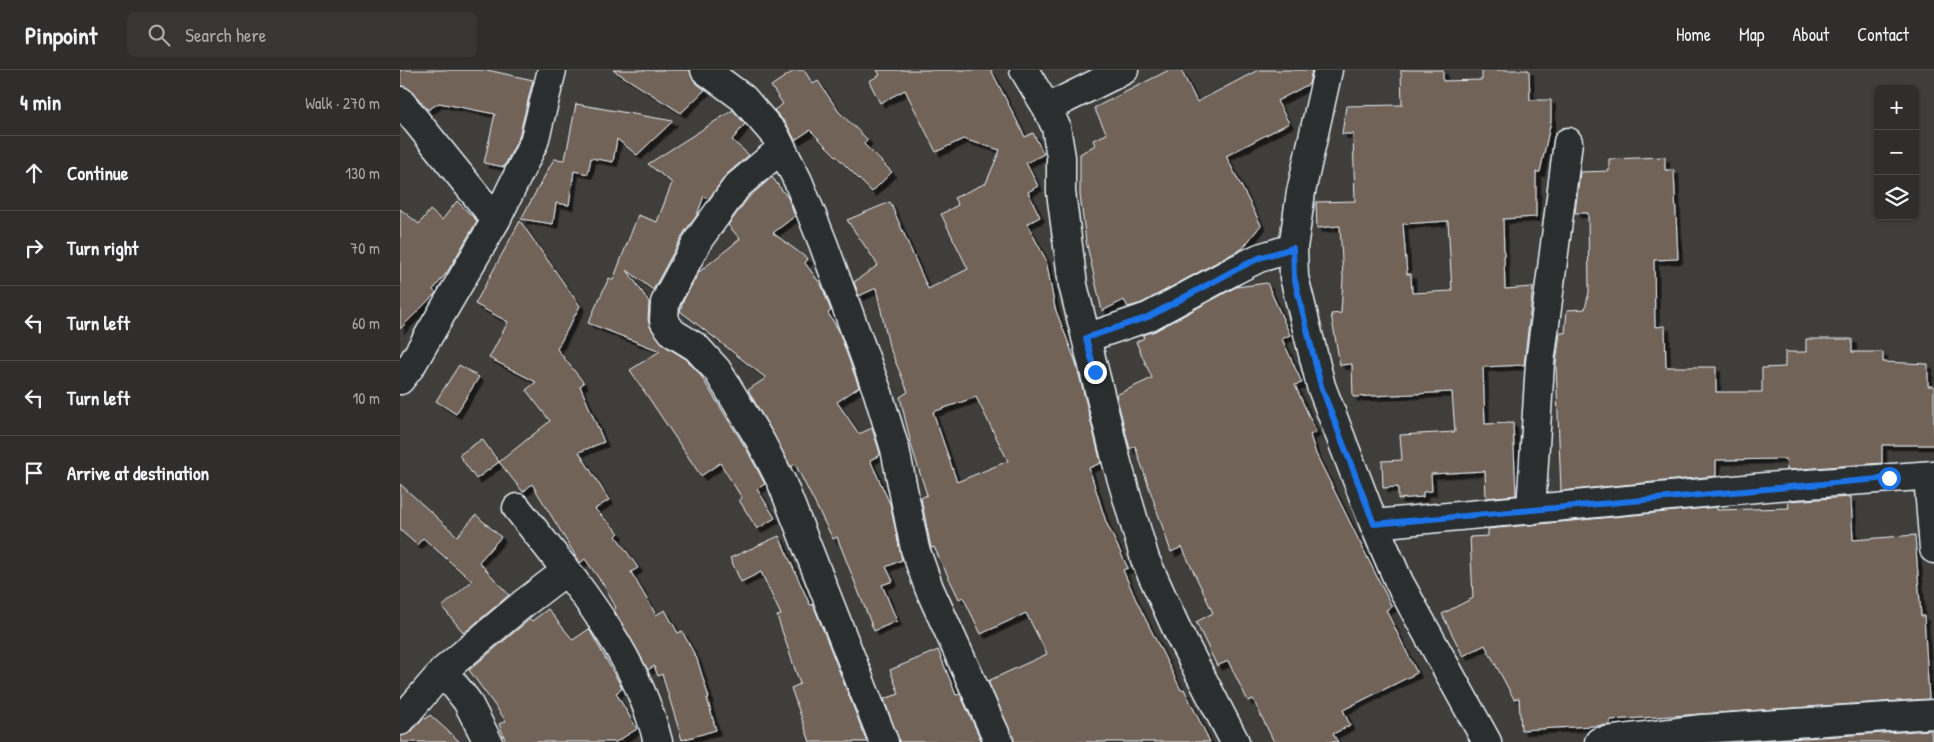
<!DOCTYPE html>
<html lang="en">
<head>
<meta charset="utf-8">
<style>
	:root { --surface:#302e2c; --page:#383634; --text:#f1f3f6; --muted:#a8a8a9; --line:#4b4a48 }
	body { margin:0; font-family:"Patrick Hand",sans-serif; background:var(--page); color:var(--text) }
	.controls { position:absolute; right:15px; top:15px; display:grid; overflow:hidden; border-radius:8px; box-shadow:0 1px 4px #0004 }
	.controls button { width:45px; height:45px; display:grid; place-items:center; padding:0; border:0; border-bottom:1px solid var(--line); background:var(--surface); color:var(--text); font:25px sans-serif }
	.stop { position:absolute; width:15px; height:15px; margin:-11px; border:4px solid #1a73e8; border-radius:50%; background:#fff }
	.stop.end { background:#1a73e8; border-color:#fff; box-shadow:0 1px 5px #0008 }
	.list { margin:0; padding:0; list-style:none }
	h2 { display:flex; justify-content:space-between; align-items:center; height:65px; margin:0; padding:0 20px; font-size:21px }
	h2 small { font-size:16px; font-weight:400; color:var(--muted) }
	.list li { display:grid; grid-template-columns:32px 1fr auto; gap:15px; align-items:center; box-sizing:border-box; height:75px; padding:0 20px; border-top:1px solid var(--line) }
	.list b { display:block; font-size:19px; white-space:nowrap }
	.list em { font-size:16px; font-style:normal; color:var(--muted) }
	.icon { flex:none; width:28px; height:28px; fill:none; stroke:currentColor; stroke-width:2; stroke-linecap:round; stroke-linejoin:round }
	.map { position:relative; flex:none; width:1534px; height:672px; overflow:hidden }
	header { display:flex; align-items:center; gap:30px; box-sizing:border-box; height:70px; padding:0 25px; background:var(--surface); border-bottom:1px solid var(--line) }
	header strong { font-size:24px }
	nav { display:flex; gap:28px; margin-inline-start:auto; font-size:18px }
	.search { width:350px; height:45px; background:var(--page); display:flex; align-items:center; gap:12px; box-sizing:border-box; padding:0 18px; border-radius:8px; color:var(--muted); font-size:19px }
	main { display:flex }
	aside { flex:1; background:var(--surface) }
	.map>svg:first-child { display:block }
	.building { fill:#726459; stroke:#e8f1f8; fill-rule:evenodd; filter:url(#shadow) }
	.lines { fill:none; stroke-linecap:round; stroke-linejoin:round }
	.minor-casing { stroke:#e8f1f8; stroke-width:31 }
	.minor { stroke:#2a2d2e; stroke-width:28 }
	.route { stroke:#1a73e8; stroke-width:6 }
</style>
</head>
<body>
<header>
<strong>Pinpoint</strong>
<div class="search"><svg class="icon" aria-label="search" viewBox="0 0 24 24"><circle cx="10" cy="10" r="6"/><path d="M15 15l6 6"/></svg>Search here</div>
<nav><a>Home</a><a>Map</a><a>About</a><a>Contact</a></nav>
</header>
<main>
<aside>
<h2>4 min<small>Walk · 270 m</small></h2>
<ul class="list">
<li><svg class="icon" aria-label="ahead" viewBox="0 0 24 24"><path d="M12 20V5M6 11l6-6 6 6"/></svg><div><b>Continue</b></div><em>130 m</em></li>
<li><svg class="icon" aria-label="right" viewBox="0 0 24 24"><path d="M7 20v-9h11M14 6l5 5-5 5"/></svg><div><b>Turn right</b></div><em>70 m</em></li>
<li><svg class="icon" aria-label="left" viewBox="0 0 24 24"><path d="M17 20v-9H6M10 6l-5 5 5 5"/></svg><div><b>Turn left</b></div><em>60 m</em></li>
<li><svg class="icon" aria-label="left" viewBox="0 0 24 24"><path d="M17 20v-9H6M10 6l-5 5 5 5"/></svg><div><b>Turn left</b></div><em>10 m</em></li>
<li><svg class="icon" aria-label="arrive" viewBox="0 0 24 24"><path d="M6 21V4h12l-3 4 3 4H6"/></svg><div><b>Arrive at destination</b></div></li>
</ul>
</aside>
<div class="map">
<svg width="1534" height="672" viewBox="0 0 1534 672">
	<defs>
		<filter id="shadow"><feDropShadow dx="4.5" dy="4.5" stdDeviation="0" flood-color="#0009"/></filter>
	</defs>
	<rect width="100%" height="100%" fill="#403e3b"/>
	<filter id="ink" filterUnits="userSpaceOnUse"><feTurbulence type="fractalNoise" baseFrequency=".02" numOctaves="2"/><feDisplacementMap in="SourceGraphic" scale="10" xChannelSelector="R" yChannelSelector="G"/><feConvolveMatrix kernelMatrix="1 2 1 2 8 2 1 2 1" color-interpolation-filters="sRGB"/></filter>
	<g filter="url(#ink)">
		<path class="building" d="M 0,0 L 87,0 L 133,10 L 119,67 L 104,97 L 84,93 L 95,44 L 39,33 L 28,40 L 12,21 L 1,16 Z
			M 213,0 L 290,0 L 295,12 L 305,20 L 281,43 Z
			M 395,0 L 404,0 L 413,14 L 418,11 L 439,42 L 468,70 L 464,74 L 492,102 L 472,122 L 410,60 L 395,70 L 387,55 L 374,40 L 383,34 L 371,16 Z
			M 477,0 L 591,0 L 625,67 L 633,63 L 644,84 L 626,93 L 638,116 L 628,122 L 640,147 L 627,154 L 646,190 L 655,238 L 675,290 L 683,320 L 701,393 L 689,398 L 706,452 L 728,498 L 723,500 L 736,530 L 781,620 L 784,619 L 810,672 L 614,672 L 588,611 L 647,584 L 626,543 L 581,564 L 563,527 L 559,529 L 534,477 L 531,478 L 521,428 L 527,425 L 512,378 L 500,327 L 508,322 L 489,276 L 476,218 L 459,226 L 454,212 L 478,195 L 447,150 L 490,132 L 528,219 L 568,199 L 541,144 L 558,135 L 554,128 L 586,113 L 600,80 L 563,69 L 536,82 L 505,20 L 480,33 L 469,11 L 480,5 ZM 576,327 L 608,391 L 557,412 L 533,342 Z
			M 769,0 L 781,0 L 797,32 L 858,0 L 912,0 L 909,14 L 877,31 L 889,53 L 826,86 L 861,155 L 843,178 L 742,233 L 728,237 L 724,230 L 702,241 L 686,171 L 680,125 L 680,84 L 695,75 L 693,70 L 707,64 L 694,38 Z
			M 1001,0 L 1043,0 L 1043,11 L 1082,10 L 1082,0 L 1129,0 L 1130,30 L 1151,30 L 1151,51 L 1140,102 L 1136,102 L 1136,147 L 1103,149 L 1105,219 L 1133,217 L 1124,295 L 1083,297 L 1085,354 L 1113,353 L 1116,425 L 1086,428 L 1085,401 L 1031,404 L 1032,421 L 1023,422 L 1023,427 L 998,429 L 998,417 L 983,418 L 982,391 L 1002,390 L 1000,365 L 1055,362 L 1052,322 L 953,327 L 952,294 L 940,295 L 931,244 L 941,243 L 943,208 L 940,156 L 917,158 L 916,132 L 955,131 L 953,64 L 942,64 L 946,36 L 1002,35 ZM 1048,151 L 1052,221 L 1012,223 L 1011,204 L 1007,204 L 1003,154 Z
			M 176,34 L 273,51 L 237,85 L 217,69 L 213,92 L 191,88 L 188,104 L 174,101 L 169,135 L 156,133 L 153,154 L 121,149 L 154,89 L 165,90 Z
			M 333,40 L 345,54 L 332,70 L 349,85 L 327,104 L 308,130 L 304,126 L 297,145 L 285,161 L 253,220 L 227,200 L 249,232 L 248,250 L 252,260 L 265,276 L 286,289 L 299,303 L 347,380 L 365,414 L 357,419 L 375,448 L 357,459 L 339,430 L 342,428 L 320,393 L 301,406 L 230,300 L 260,281 L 188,253 L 209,208 L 213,210 L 238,145 L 257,152 L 272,113 L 248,94 Z
			M 1265,87 L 1265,100 L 1274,100 L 1278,189 L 1254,190 L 1255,257 L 1265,256 L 1266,297 L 1316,297 L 1316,322 L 1362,322 L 1362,298 L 1385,297 L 1385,282 L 1406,282 L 1406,269 L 1452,269 L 1452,282 L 1483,282 L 1483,292 L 1528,294 L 1528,316 L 1534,316 L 1534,375 L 1482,375 L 1482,393 L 1387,400 L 1386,389 L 1316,390 L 1316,406 L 1161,421 L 1156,294 L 1160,263 L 1165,263 L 1167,240 L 1185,239 L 1189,222 L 1188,143 L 1175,143 L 1180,102 L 1209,101 L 1209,89 Z
			M 372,107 L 388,128 L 395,146 L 373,163 L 408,189 L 405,193 L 422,216 L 431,241 L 428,243 L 438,259 L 459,317 L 437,332 L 459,364 L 472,358 L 480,383 L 480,385 L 470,390 L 490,434 L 502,490 L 486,497 L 493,511 L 482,515 L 497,551 L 474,561 L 437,467 L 433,469 L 395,394 L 391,397 L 348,320 L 366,308 L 280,241 L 283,231 L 299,202 L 340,169 L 328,155 L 349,127 Z
			M 57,131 L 77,151 L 48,201 L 33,220 L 36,223 L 0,259 L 0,139 L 19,154 L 30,140 L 42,150 Z
			M 120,151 L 180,236 L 157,279 L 184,313 L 180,316 L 204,372 L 179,382 L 209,430 L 195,439 L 219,463 L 216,466 L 238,498 L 231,502 L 256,545 L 265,540 L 278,563 L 282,561 L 297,589 L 309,628 L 307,628 L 316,660 L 282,670 L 262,604 L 258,606 L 254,596 L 248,600 L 214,540 L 216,538 L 205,517 L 185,489 L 180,493 L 132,414 L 123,422 L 99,392 L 150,351 L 126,320 L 136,312 L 89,288 L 108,252 L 75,234 Z
			M 867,213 L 890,265 L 882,269 L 902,313 L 895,315 L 916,362 L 910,365 L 916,384 L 992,537 L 986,540 L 1017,603 L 943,640 L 950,655 L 933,664 L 938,672 L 874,672 L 853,629 L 848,631 L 828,591 L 817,596 L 796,552 L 813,543 L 782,477 L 771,482 L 735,376 L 730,379 L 716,325 L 752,308 L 736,272 L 744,268 L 743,265 L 755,261 L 836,217 Z
			M 59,295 L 79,307 L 56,344 L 36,331 Z
			M 82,369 L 99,392 L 76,409 L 59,385 Z
			M 0,414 L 57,466 L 76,445 L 101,467 L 79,492 L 109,525 L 64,563 L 42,537 L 72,511 L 23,468 L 17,475 L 0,460 Z
			M 1451,427 L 1453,470 L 1515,465 L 1521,546 L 1524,546 L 1529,629 L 1210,650 L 1210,655 L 1121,660 L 1119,628 L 1114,629 L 1085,575 L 1063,586 L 1042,544 L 1073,528 L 1070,467 L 1088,466 L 1088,459 L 1317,437 L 1317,440 L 1389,438 L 1388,431 Z
			M 379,466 L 410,535 L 413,534 L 467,672 L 410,672 L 391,618 L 400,614 L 377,546 L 381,545 L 361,502 L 341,512 L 330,488 Z
			M 148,539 L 173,570 L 189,559 L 220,614 L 222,619 L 216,623 L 237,659 L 216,672 L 106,672 L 99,654 L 106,651 L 69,600 L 130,549 L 132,551 Z
			M 538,580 L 556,625 L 560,624 L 582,672 L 499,672 L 484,629 L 499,624 L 490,600 Z
			M 30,645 L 60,672 L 0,672 L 0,666 L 11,662 L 24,647 L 26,649 Z
			M 1531,660 L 1532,672 L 1343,672 Z"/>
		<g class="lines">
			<g class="minor-casing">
				<path id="minor" d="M 305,0 L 343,28 L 375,65 L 398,111 L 423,173 L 478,323 L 495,379 L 515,479 L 529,518 L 599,672
					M 624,0 L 647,38 L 656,57 L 661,87 L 661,122 L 673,215 L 717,393 L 745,489 L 778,562 L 835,672
					M 928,0 L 901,122 L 893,178 L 894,207 L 921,316 L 974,454 L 999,512 L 1087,672
					M 0,31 L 96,150
					M 647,38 L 724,0
					M 382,78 L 337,116 L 299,169 L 269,224 L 265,233 L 264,251 L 273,263 L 296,277 L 317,300 L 361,372 L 382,413 L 484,672
					M 686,268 L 748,247 L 835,200 L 859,188 L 893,178
					M 0,310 L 11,296 L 96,150 L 134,72 L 152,0
					M 1528,406 L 1534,479
					M 117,438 C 174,511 235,580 258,672
					M 1131,440 L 1140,293 L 1168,72
					M 974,454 L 1366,417 L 1534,405
					M 43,601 L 67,631 L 88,672
					M 0,651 L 43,601 L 124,533 L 166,501
					M 1199,672 L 1302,659 L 1534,644"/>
			</g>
			<use href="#minor" class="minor"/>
		</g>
	</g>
	<g class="lines" filter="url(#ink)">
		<path class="route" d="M 695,302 L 686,268 L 748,247 L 835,200 L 859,188 L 893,178 L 894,207 L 921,316 L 974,454 L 1489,408"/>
	</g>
</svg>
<div class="controls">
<button>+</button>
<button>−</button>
<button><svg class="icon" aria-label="layers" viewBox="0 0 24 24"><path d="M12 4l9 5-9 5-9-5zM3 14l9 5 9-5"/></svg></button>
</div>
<div class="stop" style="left:1489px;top:408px"></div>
<div class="stop end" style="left:695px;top:302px"></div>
</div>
</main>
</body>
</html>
